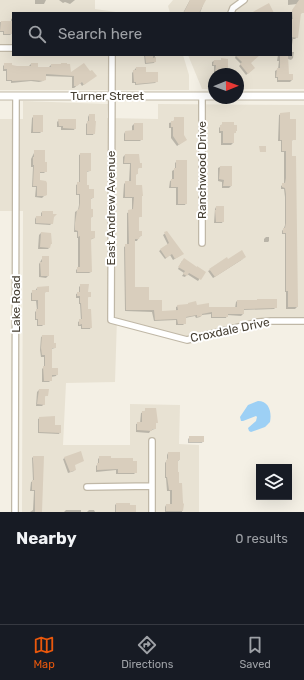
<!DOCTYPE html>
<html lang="en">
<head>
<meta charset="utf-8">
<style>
	:root { --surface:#171b24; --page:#242831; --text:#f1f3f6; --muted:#9ea1a6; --line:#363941; --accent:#ea580c }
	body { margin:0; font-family:Rubik,sans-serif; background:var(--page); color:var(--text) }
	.controls { position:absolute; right:12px; bottom:12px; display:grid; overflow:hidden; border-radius:0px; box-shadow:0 4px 16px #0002 }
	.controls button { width:36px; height:36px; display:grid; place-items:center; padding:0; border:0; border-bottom:1px solid var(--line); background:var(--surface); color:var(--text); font:20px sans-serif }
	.compass { position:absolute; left:208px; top:68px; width:36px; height:36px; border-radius:50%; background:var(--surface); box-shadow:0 4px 16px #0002; rotate:89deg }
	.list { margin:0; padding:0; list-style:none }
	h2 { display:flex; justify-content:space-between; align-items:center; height:52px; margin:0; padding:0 16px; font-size:17px }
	h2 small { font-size:13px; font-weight:400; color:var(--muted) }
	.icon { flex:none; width:22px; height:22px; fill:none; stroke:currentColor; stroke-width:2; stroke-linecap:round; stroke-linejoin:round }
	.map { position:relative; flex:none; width:304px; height:512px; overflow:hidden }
	.search { position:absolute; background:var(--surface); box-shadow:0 4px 16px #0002; left:12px; right:12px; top:12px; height:44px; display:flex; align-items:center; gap:10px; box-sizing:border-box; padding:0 14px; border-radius:0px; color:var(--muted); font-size:15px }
	.sheet { height:112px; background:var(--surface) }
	nav { display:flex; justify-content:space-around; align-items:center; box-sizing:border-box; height:56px; border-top:1px solid var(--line); background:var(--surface); font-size:11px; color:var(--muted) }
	nav a { display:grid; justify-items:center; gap:2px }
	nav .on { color:var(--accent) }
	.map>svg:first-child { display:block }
	.residential { fill:#e8e2d3 }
	.water { fill:#9dd0f5 }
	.shadow { fill:#0003 }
	.building { fill:#d9cebd }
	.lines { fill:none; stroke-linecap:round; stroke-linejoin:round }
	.minor-casing { stroke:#c0b8a7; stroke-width:8 }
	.tertiary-casing { stroke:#c0b8a7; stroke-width:9 }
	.minor { stroke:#fff; stroke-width:5.5 }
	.tertiary { stroke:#fff; stroke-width:7 }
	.labels { text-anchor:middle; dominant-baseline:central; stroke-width:4; stroke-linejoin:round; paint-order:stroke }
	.street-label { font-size:12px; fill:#474034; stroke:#fff }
</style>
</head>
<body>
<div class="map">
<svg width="304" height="512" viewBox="0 0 304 512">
	<rect width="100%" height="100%" fill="#f4f0e5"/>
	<path class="residential" d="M 0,0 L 95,0 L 95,9 L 123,13 L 13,13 L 13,55 L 183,55 L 189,75 L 189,90 L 0,90 Z
		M 173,0 L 304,0 L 304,89 L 238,89 L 238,74 L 214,74 L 214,89 L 202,89 L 188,55 L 291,55 L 291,13 L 170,13 L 168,6 Z
		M 23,101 L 108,104 L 107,118 L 158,119 L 158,104 L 304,105 L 304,317 L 266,317 L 187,337 L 117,318 L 115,382 L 66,383 L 63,445 L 130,445 L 130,404 L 180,405 L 179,444 L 199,445 L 199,512 L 22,512 L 23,211 L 0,211 L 0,119 L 23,119 Z"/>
	<path class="water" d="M 258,401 C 269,401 272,412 270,422 L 265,427 L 251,432 L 249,431 L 248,428 L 256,421 L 257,417 L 256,416 L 243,421 L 241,421 L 240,417 L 248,405 Z"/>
	<path class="shadow" d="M 33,0 L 48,0 L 46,0 L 44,4 L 35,4 L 35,0 Z
		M 59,0 L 75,0 L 70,4 L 65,2 L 63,3 Z
		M 190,0 L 201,0 L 204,2 L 200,13 L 183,13 Z
		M 288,0 L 304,0 L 304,12 L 300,14 L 297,37 L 295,39 L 293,39 L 291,51 L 291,13 L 297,4 L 288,5 Z
		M 13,18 L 13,32 L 10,35 L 3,35 L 3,32 L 0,32 L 0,22 L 11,22 L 11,19 Z
		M 291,52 L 294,52 L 293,58 L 291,60 L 288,59 L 288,75 L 292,75 L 292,80 L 290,82 L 277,82 L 277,78 L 275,78 L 275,71 L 278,69 L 279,61 L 277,61 L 278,55 L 291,55 Z
		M 140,55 L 155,55 L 155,61 L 154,63 L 145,64 L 144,55 Z
		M 236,55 L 258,55 L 250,63 L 254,68 L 246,75 L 239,66 L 241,64 L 235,58 Z
		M 222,59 L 227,73 L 214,74 L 214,66 L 212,66 L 212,62 L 214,61 L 220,61 Z
		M 5,64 L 17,67 L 29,66 L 31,64 L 37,68 L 49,67 L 51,65 L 70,74 L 93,77 L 82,86 L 80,83 L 74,88 L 72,88 L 72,77 L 45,76 L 45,79 L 43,81 L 39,82 L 31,81 L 11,83 L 11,81 L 6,81 L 6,71 L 3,71 L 3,66 Z
		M 136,68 L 145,73 L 157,81 L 155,83 L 135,85 L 135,83 L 132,83 L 132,73 Z
		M 281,114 L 289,120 L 295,139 L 291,141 L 291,157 L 295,157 L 297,307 L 295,309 L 286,309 L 286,292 L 285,292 L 285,234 L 282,234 L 282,231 L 284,228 L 285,225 L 285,197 L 284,189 L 281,189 L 281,186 L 284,184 L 284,152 L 281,152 L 281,141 L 278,141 L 279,115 Z
		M 89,115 L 94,133 L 93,135 L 86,135 L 86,124 L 88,122 L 88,117 Z
		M 34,116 L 42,131 L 40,133 L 31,133 L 32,118 Z
		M 175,118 L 184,141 L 177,146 L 171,138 L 171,128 L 169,128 L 169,123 L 173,122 Z
		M 59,120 L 75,128 L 74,130 L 61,130 L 61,127 L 57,127 L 57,122 Z
		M 223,123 L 235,132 L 233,135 L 233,143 L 231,145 L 221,145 L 221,133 L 219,133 L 219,128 Z
		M 134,124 L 142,139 L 140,141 L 124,141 L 124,134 L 125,132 L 132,131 L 132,126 Z
		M 35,151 L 44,163 L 46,171 L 44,173 L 39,173 L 39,181 L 46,194 L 42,198 L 35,197 L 36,187 L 32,187 L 33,167 L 31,167 L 31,159 Z
		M 81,154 L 90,171 L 86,172 L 86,186 L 93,198 L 90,199 L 92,217 L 90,218 L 90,232 L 94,238 L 90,240 L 91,272 L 89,273 L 76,273 L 76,270 L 78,268 L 78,238 L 77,238 L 77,232 L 74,232 L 75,212 L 78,210 L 79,205 L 79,195 L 76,195 L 76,185 L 79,183 L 79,155 Z
		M 125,155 L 141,167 L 137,169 L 137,173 L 136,175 L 135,186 L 141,216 L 138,218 L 138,232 L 141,236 L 139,237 L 137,241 L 134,241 L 134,288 L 161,312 L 176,311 L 176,307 L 178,306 L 235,308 L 236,302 L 237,301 L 276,307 L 274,309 L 243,310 L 243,314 L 241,316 L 227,315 L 226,318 L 211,318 L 211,314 L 202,315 L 200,317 L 196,318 L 195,316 L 185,318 L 185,323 L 183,325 L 176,325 L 176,320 L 154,321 L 152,312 L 125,311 L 124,247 L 127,245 L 127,213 L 132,211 L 132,198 L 123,198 L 124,184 L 126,182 L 129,182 L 130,164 L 123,164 L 123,157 Z
		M 177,161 L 186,203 L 185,205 L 176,205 L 176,188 L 169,188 L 170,181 L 172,180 L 172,171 L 175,169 L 175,163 Z
		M 220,167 L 231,186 L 229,188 L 222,188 L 222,182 L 218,181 L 218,168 Z
		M 216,207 L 223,221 L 222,223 L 214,223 L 215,209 Z
		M 42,212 L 53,217 L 52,223 L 50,225 L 35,224 L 35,219 L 36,217 L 41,217 L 41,213 Z
		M 167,232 L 181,255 L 173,260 L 170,255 L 165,259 L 159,251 L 168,245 L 163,235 Z
		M 41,233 L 49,248 L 48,249 L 38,249 L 39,235 Z
		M 266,237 L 269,237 L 269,241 L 268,242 L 264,242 L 264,239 Z
		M 43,257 L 48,276 L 46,278 L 39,277 L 39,264 Z
		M 243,259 L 213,278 L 208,271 L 210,270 Z
		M 182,261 L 204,272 L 198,281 L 187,274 L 185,277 L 182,276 L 184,273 L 178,269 Z
		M 81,285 L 90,296 L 87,298 L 87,310 L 91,327 L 90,329 L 81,329 L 81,326 L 78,326 L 78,322 L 81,320 L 80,304 L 79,304 L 79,298 L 76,298 L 76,294 L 79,293 L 79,287 Z
		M 37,288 L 48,291 L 44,293 L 44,324 L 42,326 L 37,326 L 37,320 L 35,320 L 35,312 L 37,310 L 36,301 L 31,301 L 31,293 L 35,291 Z
		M 43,336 L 53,344 L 55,348 L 51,349 L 51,369 L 57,374 L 56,376 L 51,377 L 51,380 L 49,382 L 42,382 L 42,369 L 44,367 L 44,357 L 41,357 L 40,350 L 41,337 Z
		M 39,390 L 47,395 L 44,397 L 44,404 L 42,406 L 36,406 L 37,392 Z
		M 146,409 L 155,424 L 155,429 L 151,430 L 149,433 L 136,432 L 136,424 L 140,423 L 141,413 L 144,412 Z
		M 40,418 L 54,426 L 60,432 L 59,434 L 38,433 L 38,419 Z
		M 190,437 L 203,441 L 202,443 L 188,443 L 188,439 Z
		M 168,453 L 179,460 L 177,462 L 178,484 L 183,504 L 182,512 L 165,512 L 165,507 L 166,505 L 170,505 L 170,491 L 167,491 L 166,478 L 165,478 L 165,463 L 167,460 L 167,455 Z
		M 33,457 L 41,511 L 42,512 L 30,512 L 33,510 L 34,491 L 30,491 L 31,482 L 33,481 L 32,458 Z
		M 100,457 L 110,459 L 136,472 L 134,474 L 116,474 L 116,470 L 96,472 L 96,466 L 98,464 L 98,459 Z
		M 65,458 L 74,465 L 75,469 L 74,471 L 68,473 L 63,459 Z
		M 116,504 L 135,512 L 115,512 L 115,505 Z
		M 66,510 L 81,510 L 81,512 L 64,512 Z
		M 89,510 L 94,510 L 95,512 L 87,512 Z"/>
	<path class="building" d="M 190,0 L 206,0 L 199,13 L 187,13 L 184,12 Z
		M 299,0 L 304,0 L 304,13 L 301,13 L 298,38 L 291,37 L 291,19 L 293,19 L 292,10 Z
		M 269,3 L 274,13 L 251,13 Z
		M 1,21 L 13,21 L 13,34 L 4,34 L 4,31 L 0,31 Z
		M 145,55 L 153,55 L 153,58 L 156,57 L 156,62 L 146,63 Z
		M 235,55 L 260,55 L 251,63 L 255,68 L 248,74 L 240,64 L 242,62 Z
		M 280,55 L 288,55 L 289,74 L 293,74 L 293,80 L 278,80 L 278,77 L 276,77 L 277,68 L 280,68 Z
		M 221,58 L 228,59 L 228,74 L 215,73 L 216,65 L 213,65 L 214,60 L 221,60 Z
		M 4,63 L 12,63 L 12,65 L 17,66 L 31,66 L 31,63 L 38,63 L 38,67 L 51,67 L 51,64 L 61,64 L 61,63 L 67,63 L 67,64 L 70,64 L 71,72 L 84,63 L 90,71 L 92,70 L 97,76 L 84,85 L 82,82 L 77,86 L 74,86 L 74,76 L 46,74 L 46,80 L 43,81 L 33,80 L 12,81 L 12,80 L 7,80 L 7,69 L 4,69 Z
		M 136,67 L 146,67 L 146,72 L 158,72 L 158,82 L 136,84 L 136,82 L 134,82 L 133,70 L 136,70 Z
		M 290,112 L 290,119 L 296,119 L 296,140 L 292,140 L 292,156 L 296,156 L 298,307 L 288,307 L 288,291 L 286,291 L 286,233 L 283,233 L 283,228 L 285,228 L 286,223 L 286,194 L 285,188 L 282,187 L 282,183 L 285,183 L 286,178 L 286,151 L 282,151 L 282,140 L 280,140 L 280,113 Z
		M 89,114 L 95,114 L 95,121 L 96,121 L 95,134 L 87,134 L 87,121 L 89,121 Z
		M 33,115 L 43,115 L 43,132 L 33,132 Z
		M 174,117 L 184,117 L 184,135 L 187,140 L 179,145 L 173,136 L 173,127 L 171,127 L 171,121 L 174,121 Z
		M 58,119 L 76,119 L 76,129 L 63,128 L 63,126 L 59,126 Z
		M 222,122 L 234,122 L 234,125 L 237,125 L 237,131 L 236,131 L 236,133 L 234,133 L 234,143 L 223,143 L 223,131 L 220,131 L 220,125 L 222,125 Z
		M 134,123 L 143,123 L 143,140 L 125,140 L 125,131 L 134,130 Z
		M 259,146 L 266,146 L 266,152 L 260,152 Z
		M 34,150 L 45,150 L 45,162 L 47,162 L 47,172 L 40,172 L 40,180 L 46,181 L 47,183 L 47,195 L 45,196 L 37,196 L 37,186 L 33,186 L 34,165 L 33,165 L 33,157 L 34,157 Z
		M 80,153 L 91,153 L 91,171 L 87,171 L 87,185 L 89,185 L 89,189 L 94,189 L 94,198 L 91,198 L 91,209 L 93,209 L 93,217 L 91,217 L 91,231 L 95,231 L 95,238 L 91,239 L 92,272 L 77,272 L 77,267 L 80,267 L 80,236 L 78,237 L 78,231 L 75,230 L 75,223 L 77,210 L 79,209 L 80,203 L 80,194 L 77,194 L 77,182 L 80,182 Z
		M 125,154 L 139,154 L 140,163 L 142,163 L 142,168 L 138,168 L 138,174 L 136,174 L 136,185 L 142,185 L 143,196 L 142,196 L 142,217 L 139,217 L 139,231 L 142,231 L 142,236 L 140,236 L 139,239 L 135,239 L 135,287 L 149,287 L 149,300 L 162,300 L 162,311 L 178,310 L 177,305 L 188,304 L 188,303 L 196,301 L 197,305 L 209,303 L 209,307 L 237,307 L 237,300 L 257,300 L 257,299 L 277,299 L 277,308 L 244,309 L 244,314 L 228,314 L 228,317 L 212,317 L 212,312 L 202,314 L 202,316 L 197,317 L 197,315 L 186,317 L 186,324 L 178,324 L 177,319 L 155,320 L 154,310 L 126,310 L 125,244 L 129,244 L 128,210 L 133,209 L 134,197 L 125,197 L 125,181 L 131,181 L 131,163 L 124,163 Z
		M 176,160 L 187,160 L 187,204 L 178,204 L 178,187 L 171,187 L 171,179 L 174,179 L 174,168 L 176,168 Z
		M 220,166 L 232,166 L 232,186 L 223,186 L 224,180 L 219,179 Z
		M 216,206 L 224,206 L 224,222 L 216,222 L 215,210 L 216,210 Z
		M 42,211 L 53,211 L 53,214 L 57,214 L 54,217 L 53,224 L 36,223 L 36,216 L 42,216 Z
		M 167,231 L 184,254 L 175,259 L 172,254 L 166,258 L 160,249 L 169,243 L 164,232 Z
		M 41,232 L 51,233 L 52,244 L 51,244 L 50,248 L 40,247 Z
		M 242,250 L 246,257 L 215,277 L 209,269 L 227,257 L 228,259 Z
		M 42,256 L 49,256 L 49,276 L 41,276 L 40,262 L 42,262 Z
		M 184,258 L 197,267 L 197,266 L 206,272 L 201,280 L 189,273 L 187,276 L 183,274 L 185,271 L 178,267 Z
		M 80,284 L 89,284 L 88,292 L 91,292 L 91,297 L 88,297 L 88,309 L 91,309 L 92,328 L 82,328 L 82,324 L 79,325 L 79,319 L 82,319 L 81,303 L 80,303 L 80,296 L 77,296 L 77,292 L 80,292 Z
		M 49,286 L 49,292 L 45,292 L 45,325 L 38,325 L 38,319 L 36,319 L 36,309 L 38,309 L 38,300 L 32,300 L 32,290 L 37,290 L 37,287 Z
		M 42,335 L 54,335 L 54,343 L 56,343 L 56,348 L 52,348 L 52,368 L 58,368 L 58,375 L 52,375 L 52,381 L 44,381 L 43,366 L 45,366 L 45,355 L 42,355 L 41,348 Z
		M 39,389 L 49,389 L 48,396 L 45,396 L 45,405 L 37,404 Z
		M 145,408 L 156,408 L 158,423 L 156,423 L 156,429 L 152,429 L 152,431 L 137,430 L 137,422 L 142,422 L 142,411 L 145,411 Z
		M 55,416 L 55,425 L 61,425 L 61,433 L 39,432 L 39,417 Z
		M 189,436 L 204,436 L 204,442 L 189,442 Z
		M 81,451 L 84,461 L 75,465 L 76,470 L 70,472 L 64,457 Z
		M 168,452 L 180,452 L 180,460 L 178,460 L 178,472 L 179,472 L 179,483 L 182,483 L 183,503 L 184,504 L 183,511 L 166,511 L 166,504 L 172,504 L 172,490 L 169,490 L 167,477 L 166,477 L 166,461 L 168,458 Z
		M 33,456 L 44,456 L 42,512 L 35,512 L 35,490 L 32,490 L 32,480 L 34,480 Z
		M 99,456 L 111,456 L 111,458 L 133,458 L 133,461 L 137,461 L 137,473 L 118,473 L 118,469 L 97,470 L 97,463 L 99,463 Z
		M 116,503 L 130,503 L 130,505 L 136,505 L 136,512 L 116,512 Z"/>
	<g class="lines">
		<g class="minor-casing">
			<path id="minor" d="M 231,13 L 233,8 L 244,0
				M 0,48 L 13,48
				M 112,55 L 111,320 L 187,340 L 258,322 L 271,321 L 304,321
				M 202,96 L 202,243
				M 87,487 L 152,486
				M 15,512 L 16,96
				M 152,512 L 152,441"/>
		</g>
		<g class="tertiary-casing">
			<path id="tertiary" d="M 0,96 L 214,96
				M 238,96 L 304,96"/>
		</g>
		<use href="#minor" class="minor"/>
		<use href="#tertiary" class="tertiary"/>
	</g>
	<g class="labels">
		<g class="street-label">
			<text x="107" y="96">Turner Street</text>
			<text transform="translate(202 170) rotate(-90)">Ranchwood Drive</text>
			<text transform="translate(111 208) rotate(-90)">East Andrew Avenue</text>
			<text transform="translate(16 304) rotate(-90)">Lake Road</text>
			<text transform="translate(230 330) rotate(-12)">Croxdale Drive</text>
		</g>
	</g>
</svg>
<div class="controls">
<button><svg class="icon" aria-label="layers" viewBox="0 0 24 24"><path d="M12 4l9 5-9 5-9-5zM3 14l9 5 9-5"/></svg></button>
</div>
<svg class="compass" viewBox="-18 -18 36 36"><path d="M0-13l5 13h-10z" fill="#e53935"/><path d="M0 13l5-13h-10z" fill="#9ea1a6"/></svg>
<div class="search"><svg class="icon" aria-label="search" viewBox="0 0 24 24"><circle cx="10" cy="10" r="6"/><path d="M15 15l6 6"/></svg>Search here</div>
</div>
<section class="sheet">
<h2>Nearby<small>0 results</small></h2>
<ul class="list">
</ul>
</section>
<nav>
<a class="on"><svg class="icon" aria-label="map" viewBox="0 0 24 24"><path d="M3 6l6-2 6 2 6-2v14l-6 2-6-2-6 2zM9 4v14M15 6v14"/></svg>Map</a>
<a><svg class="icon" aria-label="directions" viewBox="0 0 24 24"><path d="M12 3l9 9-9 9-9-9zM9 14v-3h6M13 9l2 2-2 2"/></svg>Directions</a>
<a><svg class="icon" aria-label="saved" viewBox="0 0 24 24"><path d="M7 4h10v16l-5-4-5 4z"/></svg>Saved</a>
</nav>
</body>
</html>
